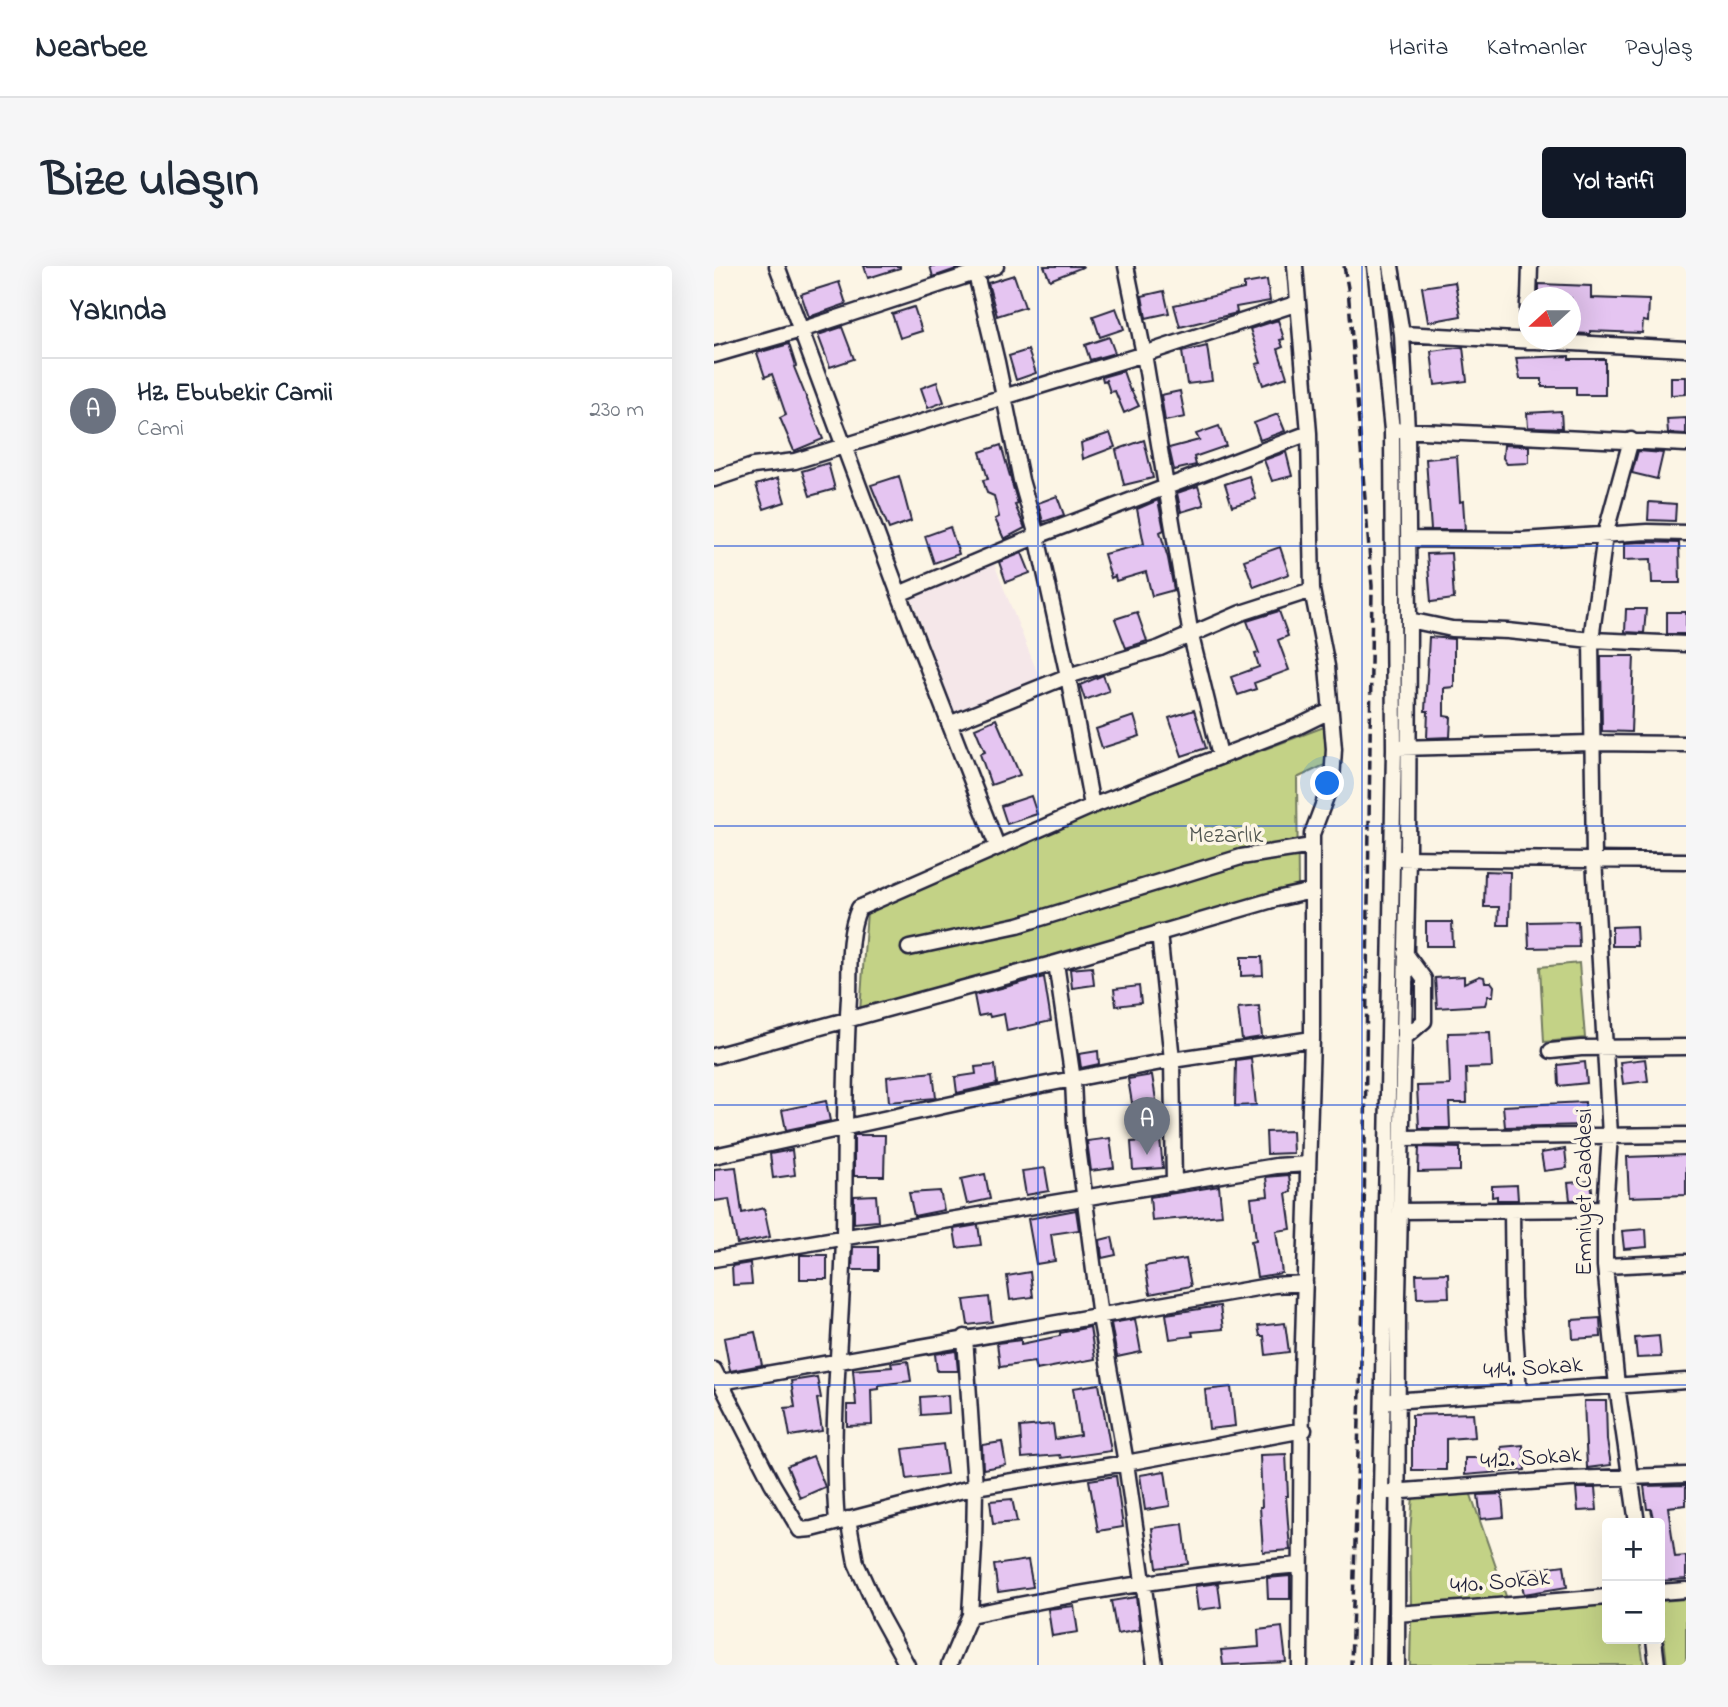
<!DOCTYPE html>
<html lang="tr">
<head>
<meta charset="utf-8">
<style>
	:root { --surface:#fff; --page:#f6f6f7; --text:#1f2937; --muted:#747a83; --line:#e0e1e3; --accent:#111827 }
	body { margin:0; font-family:"Indie Flower",sans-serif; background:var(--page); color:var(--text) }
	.controls { position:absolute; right:21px; bottom:21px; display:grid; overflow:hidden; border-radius:7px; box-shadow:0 7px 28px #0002 }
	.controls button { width:63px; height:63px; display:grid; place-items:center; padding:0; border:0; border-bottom:2px solid var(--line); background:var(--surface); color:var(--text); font:35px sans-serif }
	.compass { position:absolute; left:804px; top:21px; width:63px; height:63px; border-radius:50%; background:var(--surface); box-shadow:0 7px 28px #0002; rotate:249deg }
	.you { position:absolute; left:614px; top:518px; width:24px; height:24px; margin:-18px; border:5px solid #fff; border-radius:50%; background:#1a73e8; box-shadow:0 0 0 10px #1a73e833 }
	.badge { display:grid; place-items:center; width:46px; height:46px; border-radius:50%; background:var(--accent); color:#fff; font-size:23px; font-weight:700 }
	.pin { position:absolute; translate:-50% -58px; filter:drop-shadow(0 2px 4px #0008) }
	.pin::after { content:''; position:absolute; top:37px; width:24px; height:21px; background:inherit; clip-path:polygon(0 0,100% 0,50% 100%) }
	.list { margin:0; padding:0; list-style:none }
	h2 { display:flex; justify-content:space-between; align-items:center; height:91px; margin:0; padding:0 28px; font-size:30px }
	h2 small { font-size:23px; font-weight:400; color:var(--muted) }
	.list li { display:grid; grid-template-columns:46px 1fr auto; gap:21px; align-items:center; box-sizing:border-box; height:105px; padding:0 28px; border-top:2px solid var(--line) }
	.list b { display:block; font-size:26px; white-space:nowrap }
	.list p { margin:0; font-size:23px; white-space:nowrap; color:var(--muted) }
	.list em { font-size:23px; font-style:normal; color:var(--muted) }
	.map { position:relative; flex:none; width:972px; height:1399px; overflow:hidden; border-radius:7px }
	header { display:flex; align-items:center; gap:42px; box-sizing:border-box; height:98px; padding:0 35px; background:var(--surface); border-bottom:2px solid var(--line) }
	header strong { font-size:33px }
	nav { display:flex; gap:38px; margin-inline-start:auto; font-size:24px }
	.intro { display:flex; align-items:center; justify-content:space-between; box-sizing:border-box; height:168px; padding:0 42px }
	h1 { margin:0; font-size:49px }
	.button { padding:18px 32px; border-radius:7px; background:var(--accent); color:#fff; font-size:24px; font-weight:700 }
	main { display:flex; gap:42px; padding:0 42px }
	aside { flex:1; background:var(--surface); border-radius:7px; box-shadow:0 7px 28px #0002 }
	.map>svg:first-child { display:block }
	.built { fill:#f5e7e9 }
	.green { fill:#c3d286; stroke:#727a60; stroke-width:2 }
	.building { fill:#e5c5f1; stroke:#22223b; stroke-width:2 }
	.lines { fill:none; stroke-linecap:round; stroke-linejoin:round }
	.minor-casing { stroke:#22223b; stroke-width:19 }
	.minor { stroke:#fcf5e5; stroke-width:14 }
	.rail { stroke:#22223b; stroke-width:3.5; stroke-dasharray:10 5; stroke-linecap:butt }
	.grid { fill:none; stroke:#1d4ed8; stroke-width:2; stroke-opacity:0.55 }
	.labels { text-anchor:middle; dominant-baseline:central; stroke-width:7; stroke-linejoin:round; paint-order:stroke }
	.park-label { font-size:24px; fill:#525752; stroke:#fcf5e5 }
	.street-label { font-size:24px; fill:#22223b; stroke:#fcf5e5 }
</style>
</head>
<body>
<header>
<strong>Nearbee</strong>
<nav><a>Harita</a><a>Katmanlar</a><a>Paylaş</a></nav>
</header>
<div class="intro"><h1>Bize ulaşın</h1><a class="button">Yol tarifi</a></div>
<main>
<aside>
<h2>Yakında<small></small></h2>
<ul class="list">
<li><span class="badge" style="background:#6b7280">A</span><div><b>Hz. Ebubekir Camii</b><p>Cami</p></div><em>230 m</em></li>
</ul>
</aside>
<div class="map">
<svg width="972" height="1399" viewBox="0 0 972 1399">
	<rect width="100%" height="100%" fill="#fcf5e5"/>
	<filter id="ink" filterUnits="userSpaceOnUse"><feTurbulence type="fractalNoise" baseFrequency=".0143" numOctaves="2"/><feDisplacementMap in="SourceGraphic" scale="14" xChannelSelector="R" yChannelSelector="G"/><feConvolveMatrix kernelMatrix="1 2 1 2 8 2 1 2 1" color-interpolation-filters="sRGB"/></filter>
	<g filter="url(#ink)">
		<path class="built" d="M 279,295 L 325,411 L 242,449 L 198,333 Z"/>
		<path class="green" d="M 610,461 L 613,498 L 583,512 L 584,620 L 146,746 L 153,645 L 311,573 Z
			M 865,697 L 871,772 L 830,776 L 826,701 Z
			M 756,1226 L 793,1333 L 697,1342 L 696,1266 L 699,1230 Z
			M 972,1333 L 972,1399 L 953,1399 L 946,1335 Z
			M 893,1336 L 893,1373 L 926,1373 L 930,1399 L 696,1399 L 697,1356 L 699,1353 Z"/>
		<path class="building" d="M 150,0 L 186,0 L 186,2 L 154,12 Z
			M 216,0 L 251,0 L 219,11 Z
			M 330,0 L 368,0 L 369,1 L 336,14 Z
			M 300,9 L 311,41 L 283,50 L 274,17 Z
			M 553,14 L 556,35 L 522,41 L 523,47 L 466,61 L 460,39 L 530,23 L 530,18 Z
			M 125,16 L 132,38 L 95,51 L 87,28 Z
			M 741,16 L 747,50 L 714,56 L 708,21 Z
			M 825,18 L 877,20 L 877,32 L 935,34 L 934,56 L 929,55 L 928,67 L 876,65 L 876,68 L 857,67 L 857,32 L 825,32 Z
			M 450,25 L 455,47 L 432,52 L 428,30 Z
			M 200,41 L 208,65 L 186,72 L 178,48 Z
			M 402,42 L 410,63 L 386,71 L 379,50 Z
			M 564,54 L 570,73 L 566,74 L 569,81 L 564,83 L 573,111 L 549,119 L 542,98 L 547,97 L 536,63 Z
			M 128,61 L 140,93 L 116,101 L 104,69 Z
			M 395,71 L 401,87 L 376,94 L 371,79 Z
			M 75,78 L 82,100 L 80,101 L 109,173 L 80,185 L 66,152 L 72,149 L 58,108 L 51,111 L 43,87 Z
			M 493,80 L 498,115 L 473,118 L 468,86 Z
			M 749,81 L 753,115 L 721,119 L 717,85 Z
			M 314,84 L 322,107 L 302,114 L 295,90 Z
			M 855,90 L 855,93 L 891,93 L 891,129 L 862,129 L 862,121 L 828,121 L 828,113 L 806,113 L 802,92 Z
			M 409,105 L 416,125 L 417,124 L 425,140 L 410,147 L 401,125 L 396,126 L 392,114 L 389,115 L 388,111 Z
			M 957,111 L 972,111 L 972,128 L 957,129 Z
			M 223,116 L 230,136 L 214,142 L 207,122 Z
			M 466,125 L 471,151 L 451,155 L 447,129 Z
			M 847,145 L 848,162 L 814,161 L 813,147 Z
			M 564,148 L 571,165 L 546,174 L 540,157 Z
			M 972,152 L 972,168 L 954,167 L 953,153 Z
			M 505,160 L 512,180 L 480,191 L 482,199 L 460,204 L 455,182 L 485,174 L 482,168 Z
			M 396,167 L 401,181 L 369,193 L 367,177 Z
			M 430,174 L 439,212 L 410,219 L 402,184 Z
			M 287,179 L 304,238 L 301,239 L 311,262 L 290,273 L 281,253 L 285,251 L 280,230 L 273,227 L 269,214 L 274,213 L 266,186 Z
			M 790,179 L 815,180 L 815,197 L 793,198 L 789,192 Z
			M 924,185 L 949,187 L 943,213 L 918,207 Z
			M 572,186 L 578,210 L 558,215 L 550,194 Z
			M 743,190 L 746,236 L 749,235 L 751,264 L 717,264 L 712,193 Z
			M 114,197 L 121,223 L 96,230 L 88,205 Z
			M 185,210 L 197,255 L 175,263 L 157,219 Z
			M 535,210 L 542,233 L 518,240 L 511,218 Z
			M 64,212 L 71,236 L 50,243 L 42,219 Z
			M 484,220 L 490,239 L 467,246 L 463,227 Z
			M 343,230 L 350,249 L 329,256 L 324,237 Z
			M 444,234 L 450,264 L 446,266 L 454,292 L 460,324 L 438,330 L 432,306 L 402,315 L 401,310 L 397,312 L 390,288 L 430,278 L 423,243 Z
			M 935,236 L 962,238 L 961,255 L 934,254 Z
			M 236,261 L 245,288 L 220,297 L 211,270 Z
			M 930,276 L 965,277 L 966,317 L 938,317 L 937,293 L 910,294 L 910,277 Z
			M 566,281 L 575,308 L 540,321 L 530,294 Z
			M 308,287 L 316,307 L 292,316 L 285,296 Z
			M 737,287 L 740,333 L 717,336 L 713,288 Z
			M 912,343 L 932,343 L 930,367 L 911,366 Z
			M 565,345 L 574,370 L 564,374 L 575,404 L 540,417 L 542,423 L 524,429 L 517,411 L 545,401 L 541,388 L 545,387 L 533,355 Z
			M 423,346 L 433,375 L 412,382 L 401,353 Z
			M 953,346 L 972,346 L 972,368 L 953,368 Z
			M 715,371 L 740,373 L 740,421 L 730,422 L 730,450 L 737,451 L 736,471 L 713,472 L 714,445 L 711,445 Z
			M 887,390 L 920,390 L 917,466 L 888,465 Z
			M 389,409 L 395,425 L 371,434 L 366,419 Z
			M 480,444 L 492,482 L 468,490 L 455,452 Z
			M 420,450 L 426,470 L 388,482 L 382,463 Z
			M 282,453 L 306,509 L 277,519 L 266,488 L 271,486 L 261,462 Z
			M 317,530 L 323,548 L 293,558 L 287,540 Z
			M 771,605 L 796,606 L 795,659 L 784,659 L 785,641 L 770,641 Z
			M 864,655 L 865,681 L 815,682 L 814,656 Z
			M 712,656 L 738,656 L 739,680 L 712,680 Z
			M 922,660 L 923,680 L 898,680 L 898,661 Z
			M 527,691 L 548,691 L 549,709 L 527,710 Z
			M 378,701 L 380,719 L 358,722 L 356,703 Z
			M 750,710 L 750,717 L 766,710 L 770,711 L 771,716 L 777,716 L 780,720 L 779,730 L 774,730 L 771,739 L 723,742 L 721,712 Z
			M 330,711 L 337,755 L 293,765 L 290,748 L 276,751 L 275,748 L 264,750 L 260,729 Z
			M 425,720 L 427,737 L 402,740 L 400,723 Z
			M 545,740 L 548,771 L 528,774 L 524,742 Z
			M 776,766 L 778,801 L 752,802 L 753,837 L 735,837 L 736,862 L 705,862 L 703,820 L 736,819 L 734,767 Z
			M 384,785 L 385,798 L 367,802 L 365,788 Z
			M 537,792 L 542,839 L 521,840 L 522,794 Z
			M 931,793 L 934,815 L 909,818 L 906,796 Z
			M 871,796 L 873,817 L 845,820 L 844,799 Z
			M 281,799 L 283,818 L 243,827 L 241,811 L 262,808 L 261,801 Z
			M 219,806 L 222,832 L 175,836 L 173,811 Z
			M 438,809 L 442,834 L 418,837 L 414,813 Z
			M 112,835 L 116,855 L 72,864 L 68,844 Z
			M 871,836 L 872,859 L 791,861 L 789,840 Z
			M 578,865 L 579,887 L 553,888 L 552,866 Z
			M 140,869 L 171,869 L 170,910 L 140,910 Z
			M 396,872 L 400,902 L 377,905 L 373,875 Z
			M 446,874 L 449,902 L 419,904 L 417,876 Z
			M 705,881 L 746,882 L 746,905 L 704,906 Z
			M 851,883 L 853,902 L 830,905 L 827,887 Z
			M 78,884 L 81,909 L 59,912 L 56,888 Z
			M 972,889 L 972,929 L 915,931 L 913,891 Z
			M 22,901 L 28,947 L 50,942 L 56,971 L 23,978 L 15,933 L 0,935 L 0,903 Z
			M 331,902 L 335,925 L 312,929 L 308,905 Z
			M 271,908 L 276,933 L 253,938 L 247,913 Z
			M 575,909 L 577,926 L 572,927 L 577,963 L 562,965 L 568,1007 L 543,1011 L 537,975 L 542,974 L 537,932 L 554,930 L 552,911 Z
			M 877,915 L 879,933 L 856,934 L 854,917 Z
			M 803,919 L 804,934 L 783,934 L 783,930 L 778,931 L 778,920 Z
			M 505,920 L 508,949 L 438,955 L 436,931 Z
			M 226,925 L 230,944 L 200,950 L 195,927 Z
			M 162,929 L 164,955 L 140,957 L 140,930 Z
			M 362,944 L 365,964 L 337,968 L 341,995 L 322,998 L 314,953 Z
			M 264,959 L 267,979 L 243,982 L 240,963 Z
			M 932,963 L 933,981 L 910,983 L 908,965 Z
			M 398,971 L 402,989 L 388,992 L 386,974 Z
			M 139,981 L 164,981 L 164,1004 L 138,1004 Z
			M 86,989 L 113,989 L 113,1013 L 86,1013 Z
			M 472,993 L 477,1020 L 436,1028 L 431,1000 Z
			M 36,997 L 38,1018 L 19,1019 L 18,1000 Z
			M 316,1006 L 319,1031 L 296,1034 L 293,1010 Z
			M 734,1007 L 735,1031 L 703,1032 L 702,1008 Z
			M 275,1031 L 278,1056 L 254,1059 L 250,1034 Z
			M 506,1040 L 509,1063 L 478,1066 L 479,1070 L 456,1073 L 452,1048 Z
			M 886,1052 L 887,1071 L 859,1073 L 858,1054 Z
			M 421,1053 L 427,1086 L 403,1091 L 397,1057 Z
			M 571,1057 L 575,1086 L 552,1089 L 550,1070 L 546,1070 L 544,1060 Z
			M 376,1061 L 381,1093 L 322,1104 L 320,1096 L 286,1101 L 283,1077 L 307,1074 L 307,1078 L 346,1070 L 346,1067 Z
			M 41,1066 L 48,1099 L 16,1105 L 10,1072 Z
			M 945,1070 L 947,1091 L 923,1092 L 921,1072 Z
			M 242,1085 L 244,1105 L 223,1105 L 221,1088 Z
			M 194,1095 L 197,1115 L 165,1119 L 165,1123 L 157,1124 L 158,1159 L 133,1160 L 133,1139 L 142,1139 L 139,1104 L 178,1101 L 177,1097 Z
			M 103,1111 L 107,1132 L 103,1133 L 108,1165 L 76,1170 L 71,1142 L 81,1141 L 77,1115 Z
			M 385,1118 L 397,1185 L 347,1192 L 346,1189 L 308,1192 L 306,1161 L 339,1158 L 341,1173 L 366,1169 L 359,1122 Z
			M 517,1121 L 521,1160 L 495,1163 L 491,1124 Z
			M 234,1129 L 235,1147 L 207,1149 L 206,1131 Z
			M 870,1135 L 892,1135 L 893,1174 L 897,1199 L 873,1202 Z
			M 759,1147 L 761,1171 L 732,1173 L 732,1204 L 698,1204 L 698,1149 Z
			M 288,1176 L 292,1199 L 269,1203 L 268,1179 Z
			M 229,1178 L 233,1208 L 193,1213 L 189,1183 Z
			M 809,1179 L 811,1204 L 751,1209 L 751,1192 L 788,1192 L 787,1181 Z
			M 572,1188 L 574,1230 L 572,1230 L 576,1284 L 549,1286 L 546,1241 L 548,1241 L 546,1189 Z
			M 99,1190 L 111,1221 L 86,1232 L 73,1200 Z
			M 451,1205 L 456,1240 L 431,1244 L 426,1209 Z
			M 402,1210 L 409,1261 L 384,1265 L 375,1214 Z
			M 972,1219 L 972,1239 L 954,1241 L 961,1291 L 972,1290 L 972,1313 L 946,1315 L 946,1257 L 940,1257 L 937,1243 L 933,1243 L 930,1220 Z
			M 862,1222 L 881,1222 L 883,1244 L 864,1245 Z
			M 788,1228 L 790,1251 L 767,1253 L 764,1229 Z
			M 298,1233 L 303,1256 L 279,1258 L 276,1235 Z
			M 469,1258 L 474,1298 L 443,1302 L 438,1262 Z
			M 314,1294 L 319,1321 L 284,1326 L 280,1299 Z
			M 850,1299 L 853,1321 L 810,1328 L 805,1305 Z
			M 576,1310 L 576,1333 L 554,1333 L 553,1312 Z
			M 504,1317 L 507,1341 L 484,1344 L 481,1320 Z
			M 422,1331 L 426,1364 L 403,1368 L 397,1335 Z
			M 360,1340 L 364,1366 L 338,1370 L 334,1343 Z
			M 568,1361 L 572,1396 L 509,1399 L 507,1384 L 545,1381 L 544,1364 Z"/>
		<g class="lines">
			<g class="minor-casing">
				<path id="minor" d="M 63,0 L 185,328 L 283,580
					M 260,0 L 283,96 L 307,214 L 323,270 L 354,410 L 378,540
					M 412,0 L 430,88 L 477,370 L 506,489
					M 581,0 L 595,167 L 598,324 L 613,400 L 620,483 L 618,515 L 598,568 L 598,773 L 588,1109 L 586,1399
					M 661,0 L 678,164 L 680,483 L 664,1399
					M 677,0 L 688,68 L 693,164 L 695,354 L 694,592 L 684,1031 L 683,1399
					M 815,32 L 816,0
					M 688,68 L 972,83
					M 813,75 L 814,36
					M 0,89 L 87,64 L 282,0
					M 687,164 L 972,178
					M 917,174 L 891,269 L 877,374 L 880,593 L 896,869 L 891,943 L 891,1000 L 903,1120 L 923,1257
					M 0,213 L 39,200 L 81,195 L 130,180 L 430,88 L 584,37
					M 695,273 L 808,274 L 933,266 L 972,267
					M 185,328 L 323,270 L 595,167
					M 695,354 L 738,363 L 794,365 L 877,374 L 972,378
					M 235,458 L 354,410 L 446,382 L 527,347 L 598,324
					M 685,482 L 878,477 L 972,478
					M 686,592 L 972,595
					M 445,666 L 458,794 L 460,918
					M 195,682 L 304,659 L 527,591 L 598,580
					M 342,697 L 359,814 L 361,858 L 386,1051 L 412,1197 L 441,1399
					M 689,773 L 710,755 L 710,713 L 691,687
					M 837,785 L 867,782 L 972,781
					M 0,790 L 342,697 L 562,633 L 598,625
					M 688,872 L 972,869
					M 0,890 L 307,823 L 458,794 L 598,773
					M 798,944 L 799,1032 L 805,1127
					M 687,945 L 891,943
					M 0,993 L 562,900 L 594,898
					M 891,1000 L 972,996
					M 0,1104 L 58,1217 L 86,1264 L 98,1263 L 261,1221 L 412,1197 L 590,1164
					M 7,1116 L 560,1019 L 591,1017
					M 677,1135 L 972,1115
					M 676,1226 L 856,1213 L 972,1209
					M 134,1253 L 142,1297 L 166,1350 L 193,1399
					M 123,1256 C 115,1161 128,1065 130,970 C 131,890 130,811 135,731 C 136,702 133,669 145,642 L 378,540 L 583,461 L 616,445
					M 946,1326 L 972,1324
					M 683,1348 L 893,1331
					M 256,1349 C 365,1326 476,1308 586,1299
					M 940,1373 L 943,1399
					M 235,1399 L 256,1349 L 260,1279 L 261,1221 L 251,1071"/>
			</g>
			<use href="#minor" class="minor"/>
			<path class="rail" d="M 630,0 L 634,22 L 658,320 L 649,1033 L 637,1399"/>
		</g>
	</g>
	<path class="grid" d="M 324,0 L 324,1399M 648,0 L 648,1399M 0,280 L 972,280M 0,560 L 972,560M 0,839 L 972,839M 0,1119 L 972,1119"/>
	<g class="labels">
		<g class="park-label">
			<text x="512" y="570">Mezarlık</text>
		</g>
		<g class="street-label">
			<text transform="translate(871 926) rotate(-90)">Emniyet Caddesi</text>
			<text transform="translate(819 1103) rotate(-4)">414. Sokak</text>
			<text transform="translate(817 1193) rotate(-4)">412. Sokak</text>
			<text transform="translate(786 1317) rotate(-5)">410. Sokak</text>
		</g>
	</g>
</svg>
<div class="controls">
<button>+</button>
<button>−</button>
</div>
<svg class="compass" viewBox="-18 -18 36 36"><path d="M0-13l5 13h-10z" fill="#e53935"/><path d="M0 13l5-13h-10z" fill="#747a83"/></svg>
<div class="you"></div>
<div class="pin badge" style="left:433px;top:889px;background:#6b7280">A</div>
</div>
</main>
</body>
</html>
